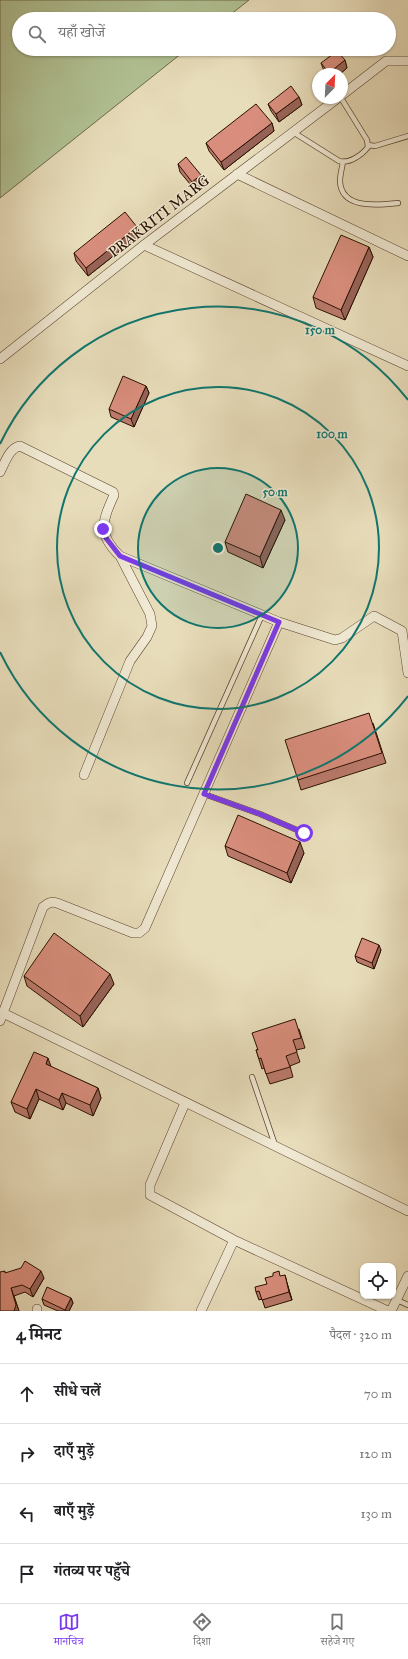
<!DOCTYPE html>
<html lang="hi">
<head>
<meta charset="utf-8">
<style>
	:root { --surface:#fff; --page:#f6f6f6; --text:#202124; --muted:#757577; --line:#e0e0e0; --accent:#7c3aed }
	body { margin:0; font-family:"IM FELL Great Primer","Noto Serif Devanagari",serif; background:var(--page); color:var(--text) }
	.controls { position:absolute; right:12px; bottom:12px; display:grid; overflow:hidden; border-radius:8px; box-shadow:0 1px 3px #0004 }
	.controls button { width:36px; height:36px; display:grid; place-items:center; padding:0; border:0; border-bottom:1px solid var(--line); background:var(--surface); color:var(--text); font:20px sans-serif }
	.compass { position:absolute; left:312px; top:68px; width:36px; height:36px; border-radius:50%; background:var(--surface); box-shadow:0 1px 3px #0004; rotate:24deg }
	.stop { position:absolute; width:12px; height:12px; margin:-9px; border:3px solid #7c3aed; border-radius:50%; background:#fff }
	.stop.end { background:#7c3aed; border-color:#fff; box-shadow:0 1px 4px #0008 }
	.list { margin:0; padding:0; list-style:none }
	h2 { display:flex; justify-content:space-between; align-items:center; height:52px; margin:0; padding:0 16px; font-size:17px }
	h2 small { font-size:13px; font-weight:400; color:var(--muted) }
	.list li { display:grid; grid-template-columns:26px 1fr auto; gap:12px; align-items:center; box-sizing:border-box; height:60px; padding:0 16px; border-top:1px solid var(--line) }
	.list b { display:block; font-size:15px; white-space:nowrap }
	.list em { font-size:13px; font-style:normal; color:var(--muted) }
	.icon { flex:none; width:22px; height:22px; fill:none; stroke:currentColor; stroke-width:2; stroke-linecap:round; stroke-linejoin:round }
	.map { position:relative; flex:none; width:408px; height:1311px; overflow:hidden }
	.search { position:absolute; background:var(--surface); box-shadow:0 1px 3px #0004; left:12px; right:12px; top:12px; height:44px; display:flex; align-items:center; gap:10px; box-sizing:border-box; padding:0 14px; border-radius:22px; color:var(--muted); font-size:15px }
	.sheet { height:292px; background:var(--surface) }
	nav { display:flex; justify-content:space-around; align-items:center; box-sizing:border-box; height:56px; border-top:1px solid var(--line); background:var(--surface); font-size:11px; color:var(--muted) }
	nav a { display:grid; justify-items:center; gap:2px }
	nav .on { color:var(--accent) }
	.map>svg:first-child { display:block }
	.green { fill:#b1c294; stroke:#6e694a }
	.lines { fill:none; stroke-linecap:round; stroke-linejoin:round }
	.lane-casing { stroke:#5a432f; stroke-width:6 }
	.street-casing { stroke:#5a432f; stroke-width:10 }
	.lane { stroke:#f0e9d3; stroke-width:4.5 }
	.street { stroke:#f0e9d3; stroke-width:9 }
	.wall { fill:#bb7a6c; stroke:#2a1000 }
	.shaded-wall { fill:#986358; stroke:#2a1000 }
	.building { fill:#d98e7d; stroke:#2a1000 }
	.route { stroke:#7c3aed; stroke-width:5 }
	.ring { fill:none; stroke:#0f766e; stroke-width:2 }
	.labels { text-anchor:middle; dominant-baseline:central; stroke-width:3; stroke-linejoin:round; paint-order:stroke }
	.street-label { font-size:15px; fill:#2a1000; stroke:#f0e9d3 }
	.centre { fill:#0f766e; stroke:#f0e9d3; stroke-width:2 }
	.ring-label { font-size:12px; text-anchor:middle; font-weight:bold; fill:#0f766e; stroke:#f0e9d3; stroke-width:3; stroke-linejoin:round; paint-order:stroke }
</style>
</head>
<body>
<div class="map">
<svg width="408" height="1311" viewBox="0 0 408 1311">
	<rect width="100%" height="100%" fill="#e8ddbb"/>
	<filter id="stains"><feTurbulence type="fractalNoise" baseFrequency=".005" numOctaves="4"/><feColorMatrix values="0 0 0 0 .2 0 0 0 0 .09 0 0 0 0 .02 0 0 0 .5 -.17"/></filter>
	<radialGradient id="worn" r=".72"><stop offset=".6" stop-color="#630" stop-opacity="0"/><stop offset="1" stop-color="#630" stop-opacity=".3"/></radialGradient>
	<path class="green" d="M 0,0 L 249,0 L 225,19 L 19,19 L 19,49 L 187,49 L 0,198 Z"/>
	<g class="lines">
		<g class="lane-casing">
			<path id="lane" d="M 293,132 L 339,161 C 349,164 362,155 368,147 L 367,140 L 341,98
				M 368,145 L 375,146 L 408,136
				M 343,162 C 342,168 340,175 340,181 C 341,210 379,205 398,203
				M 187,783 L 262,615
				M 204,794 L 260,814 L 304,833
				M 252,1077 L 275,1145
				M 397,1300 L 408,1305"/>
		</g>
		<g class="street-casing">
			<path id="street" d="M 342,95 L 386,61 L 408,61
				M 237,174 L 408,256
				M 144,245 L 408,366
				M 0,359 L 144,245 L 338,98
				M 0,472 C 5,463 9,448 20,446 L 113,492 L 114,495 C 102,522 97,534 120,556 L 279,622 L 335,640 L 342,638 L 374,616 L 402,631 L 408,673
				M 84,775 L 130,661 L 147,637 L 152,626 L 150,614 L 120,556
				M 3,1013 L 408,1211
				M 0,1021 L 43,907 C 48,903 51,901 57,903 L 133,933 L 139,933 L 145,928 L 279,622
				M 185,1103 L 150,1185 L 150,1195 L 234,1240 L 388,1311
				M 37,1309 L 37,1311
				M 201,1311 L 234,1240
				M 391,1311 L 408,1276"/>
		</g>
		<use href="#lane" class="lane"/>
		<use href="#street" class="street"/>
	</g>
	<path class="wall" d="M 345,60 L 347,68 L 340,74 L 326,74 L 324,71 L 321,63 Z
		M 299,97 L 302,105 L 279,122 L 271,111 L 268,104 Z
		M 272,123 L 274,131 L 224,170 L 209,151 L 206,143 Z
		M 178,164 L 201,175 L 204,183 L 195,190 L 180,172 Z
		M 137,227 L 140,235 L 88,276 L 76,261 L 74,253 Z
		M 369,247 L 373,257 L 345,320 L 316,308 L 313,297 Z
		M 146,386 L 149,393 L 134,427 L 111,417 L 109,409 Z
		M 285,520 L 263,568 L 228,552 L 225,542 Z
		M 373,723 L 386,763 L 301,790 L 298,780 Z
		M 225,846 L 304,853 L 291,883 L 228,856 Z
		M 381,950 L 374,969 L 357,962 L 355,956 Z
		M 24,976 L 114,984 L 83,1027 L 27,986 Z
		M 299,1029 L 305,1048 L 296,1050 L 300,1062 L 290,1066 L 293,1077 L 270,1084 L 264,1068 L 262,1069 L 256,1050 Z
		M 51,1067 L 98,1088 L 101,1098 L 93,1116 L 66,1103 L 63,1110 L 39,1099 L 30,1119 L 15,1112 L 11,1102 Z
		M 5,1273 L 44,1278 L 33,1297 L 25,1292 L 14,1296 L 19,1311 L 0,1311 Z
		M 280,1276 L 287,1283 L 292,1300 L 265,1308 L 262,1299 L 259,1300 L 256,1292 L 267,1284 Z
		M 71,1298 L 73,1303 L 69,1311 L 58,1311 L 44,1305 L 42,1299 Z"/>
	<path class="shaded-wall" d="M 345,60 L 347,68 L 340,74 L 329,74 L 329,73 Z
		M 299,97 L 302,105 L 279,122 L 276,114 Z
		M 272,123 L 274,131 L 224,170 L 221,162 Z
		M 201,175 L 204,183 L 195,190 L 192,182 Z
		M 137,227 L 140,235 L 88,276 L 86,268 Z
		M 369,247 L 373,257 L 345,320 L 341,310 Z
		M 146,386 L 149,393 L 134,427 L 131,419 Z
		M 281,510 L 285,520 L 263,568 L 260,557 Z
		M 300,842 L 304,853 L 291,883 L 287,873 Z
		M 379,945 L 381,950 L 374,969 L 372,963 Z
		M 110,974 L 114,984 L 83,1027 L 80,1016 Z
		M 48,1058 L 52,1069 L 46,1064 Z
		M 98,1088 L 101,1098 L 93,1116 L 90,1105 Z
		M 36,1089 L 39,1099 L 30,1119 L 27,1109 Z
		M 62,1093 L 66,1103 L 63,1110 L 59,1100 Z
		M 41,1271 L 44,1278 L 33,1297 L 30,1289 Z
		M 285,1275 L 287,1283 L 292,1300 L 289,1292 Z
		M 11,1288 L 19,1311 L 14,1311 Z
		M 71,1298 L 73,1303 L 69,1311 L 66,1311 L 65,1310 Z"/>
	<path class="building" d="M 337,51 L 345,60 L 329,73 L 321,63 Z
		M 291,86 L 299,97 L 276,114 L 268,104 Z
		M 256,104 L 272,123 L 221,162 L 206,143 Z
		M 186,157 L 201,175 L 192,182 L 178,164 Z
		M 125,212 L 137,227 L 86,268 L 74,253 Z
		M 341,235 L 369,247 L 341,310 L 313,297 Z
		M 123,376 L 146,386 L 131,419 L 109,409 Z
		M 246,494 L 281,510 L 260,557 L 225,542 Z
		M 369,713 L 382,753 L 298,780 L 285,740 Z
		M 238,815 L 300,842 L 287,873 L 225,846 Z
		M 54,933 L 110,974 L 80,1016 L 24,976 Z
		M 362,938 L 379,945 L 372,963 L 355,956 Z
		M 295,1019 L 301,1038 L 293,1040 L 297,1052 L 286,1056 L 290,1067 L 266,1074 L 261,1058 L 259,1059 L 256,1050 L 258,1050 L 252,1033 Z
		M 34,1052 L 48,1058 L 46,1064 L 98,1088 L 90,1105 L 62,1093 L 59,1100 L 36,1089 L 27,1109 L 11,1102 Z
		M 25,1261 L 41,1271 L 30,1289 L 22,1285 L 11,1288 L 16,1305 L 14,1311 L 0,1311 L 0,1272 L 5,1271 L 5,1273 L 21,1268 Z
		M 279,1271 L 280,1276 L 285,1275 L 289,1292 L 262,1300 L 259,1291 L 256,1292 L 255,1287 L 267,1284 L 265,1278 L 273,1276 L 273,1273 Z
		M 47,1287 L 71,1298 L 65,1310 L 42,1299 Z"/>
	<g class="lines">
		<path class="route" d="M 103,529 L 106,538 L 120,556 L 279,622 L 204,794 L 260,814 L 304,833"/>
	</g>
	<circle cx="218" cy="548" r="80" fill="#0f766e" fill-opacity=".12"/>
	<g class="ring">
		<circle cx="218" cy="548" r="80"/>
		<circle cx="218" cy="548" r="161"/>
		<path d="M408 696A241 241 0 0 1 0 652M0 444A241 241 0 0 1 408 400"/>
	</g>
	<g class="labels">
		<g class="street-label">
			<text transform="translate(159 216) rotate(-38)">PRAKRITI MARG</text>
		</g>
	</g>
	<circle cx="218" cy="548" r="6" class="centre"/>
	<g class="ring-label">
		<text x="320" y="334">150 m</text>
		<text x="332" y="438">100 m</text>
		<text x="275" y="496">50 m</text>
	</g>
	<rect width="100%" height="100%" filter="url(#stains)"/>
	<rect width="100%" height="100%" fill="url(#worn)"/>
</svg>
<div class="controls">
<button><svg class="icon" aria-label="locate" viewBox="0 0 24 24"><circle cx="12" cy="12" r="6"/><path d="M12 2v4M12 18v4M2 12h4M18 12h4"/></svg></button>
</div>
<svg class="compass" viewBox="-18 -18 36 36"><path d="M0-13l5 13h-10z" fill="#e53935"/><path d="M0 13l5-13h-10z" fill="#757577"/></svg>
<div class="stop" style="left:304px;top:833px"></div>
<div class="stop end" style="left:103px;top:529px"></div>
<div class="search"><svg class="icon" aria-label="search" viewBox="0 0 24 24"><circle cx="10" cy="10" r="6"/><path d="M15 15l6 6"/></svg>यहाँ खोजें</div>
</div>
<section class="sheet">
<h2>4 मिनट<small>पैदल · 320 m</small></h2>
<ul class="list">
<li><svg class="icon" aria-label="ahead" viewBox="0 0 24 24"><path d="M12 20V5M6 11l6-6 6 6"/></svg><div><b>सीधे चलें</b></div><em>70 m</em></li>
<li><svg class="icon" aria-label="right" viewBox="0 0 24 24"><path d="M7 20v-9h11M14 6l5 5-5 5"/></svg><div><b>दाएँ मुड़ें</b></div><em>120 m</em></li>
<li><svg class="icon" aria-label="left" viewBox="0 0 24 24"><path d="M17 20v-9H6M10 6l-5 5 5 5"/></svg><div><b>बाएँ मुड़ें</b></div><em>130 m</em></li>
<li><svg class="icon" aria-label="arrive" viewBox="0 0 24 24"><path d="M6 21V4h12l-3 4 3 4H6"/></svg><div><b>गंतव्य पर पहुँचे</b></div></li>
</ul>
</section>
<nav>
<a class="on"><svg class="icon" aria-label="map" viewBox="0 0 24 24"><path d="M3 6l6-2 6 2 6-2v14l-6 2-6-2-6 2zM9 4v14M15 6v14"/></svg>मानचित्र</a>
<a><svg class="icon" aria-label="directions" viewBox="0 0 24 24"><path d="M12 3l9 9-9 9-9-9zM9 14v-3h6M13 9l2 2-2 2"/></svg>दिशा</a>
<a><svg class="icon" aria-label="saved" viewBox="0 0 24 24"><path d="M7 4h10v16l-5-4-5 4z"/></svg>सहेजे गए</a>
</nav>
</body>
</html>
